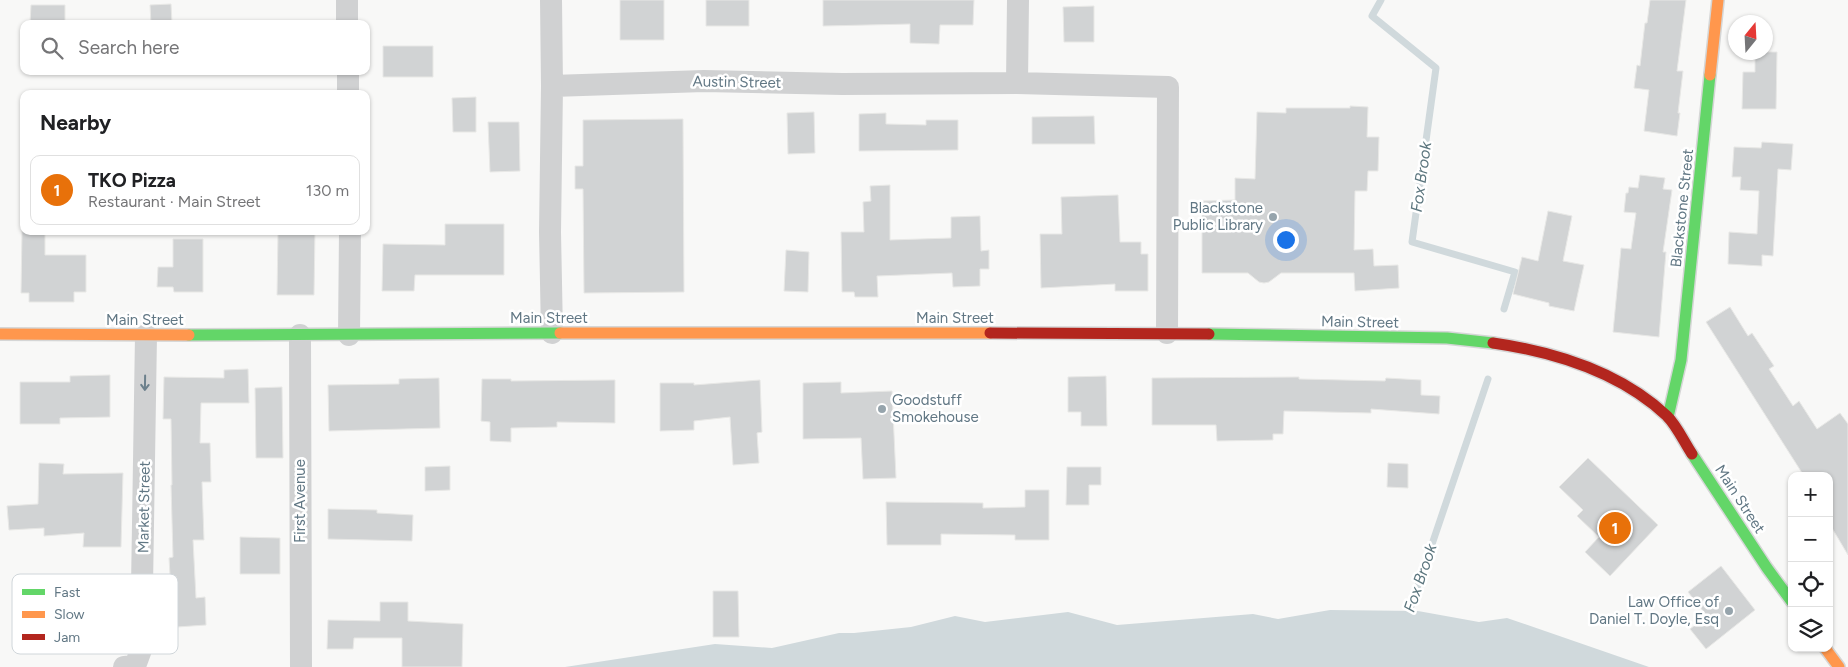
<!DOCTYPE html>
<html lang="en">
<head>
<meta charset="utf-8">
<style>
	:root { --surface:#fff; --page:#f6f6f6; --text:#202124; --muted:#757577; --line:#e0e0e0; --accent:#d93025 }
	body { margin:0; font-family:Figtree,sans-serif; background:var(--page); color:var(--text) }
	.controls { position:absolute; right:15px; bottom:15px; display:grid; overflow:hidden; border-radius:10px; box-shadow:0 1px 4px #0004 }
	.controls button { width:45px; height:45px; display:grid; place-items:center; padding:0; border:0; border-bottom:1px solid var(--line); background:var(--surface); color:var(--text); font:25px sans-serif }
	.compass { position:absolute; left:1728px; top:15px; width:45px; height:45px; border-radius:50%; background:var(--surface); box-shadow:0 1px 4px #0004; rotate:18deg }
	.you { position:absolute; left:1285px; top:239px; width:18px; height:18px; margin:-12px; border:4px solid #fff; border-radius:50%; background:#1a73e8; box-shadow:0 0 0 8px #1a73e833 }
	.badge { display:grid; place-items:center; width:32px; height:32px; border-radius:50%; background:var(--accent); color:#fff; font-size:16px; font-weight:700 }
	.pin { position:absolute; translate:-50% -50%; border:2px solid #fff; box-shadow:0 1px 5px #0006 }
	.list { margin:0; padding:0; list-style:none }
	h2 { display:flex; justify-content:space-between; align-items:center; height:65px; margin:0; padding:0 20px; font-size:21px }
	h2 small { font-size:16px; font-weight:400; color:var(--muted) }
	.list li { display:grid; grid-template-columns:32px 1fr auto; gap:15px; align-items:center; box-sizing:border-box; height:70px; margin:0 10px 10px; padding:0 10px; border:1px solid var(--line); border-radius:10px }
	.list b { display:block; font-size:19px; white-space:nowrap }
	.list p { margin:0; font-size:16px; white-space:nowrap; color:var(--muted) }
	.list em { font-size:16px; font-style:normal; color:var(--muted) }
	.icon { flex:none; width:28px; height:28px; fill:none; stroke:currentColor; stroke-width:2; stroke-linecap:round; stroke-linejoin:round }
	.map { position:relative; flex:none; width:1848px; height:667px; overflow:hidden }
	.search { position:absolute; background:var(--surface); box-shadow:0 1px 4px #0004; left:20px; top:20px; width:350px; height:55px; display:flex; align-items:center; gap:12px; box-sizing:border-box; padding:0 18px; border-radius:10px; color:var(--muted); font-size:19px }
	.panel { position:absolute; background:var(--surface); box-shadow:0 1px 4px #0004; left:20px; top:90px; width:350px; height:145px; border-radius:10px }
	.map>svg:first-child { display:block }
	.water { fill:#d0d9dc }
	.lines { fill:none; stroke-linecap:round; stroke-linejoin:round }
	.stream { stroke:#d0d9dc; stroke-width:7 }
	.building { fill:#d1d3d4; stroke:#e8e8e6 }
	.fast-casing { stroke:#d5d6d6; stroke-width:14 }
	.slow-casing { stroke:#d5d6d6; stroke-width:14 }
	.jam-casing { stroke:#d5d6d6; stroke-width:14 }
	.street { stroke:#d0d1d2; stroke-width:22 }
	.fast { stroke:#63d668; stroke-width:11 }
	.slow { stroke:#ff974d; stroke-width:11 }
	.jam { stroke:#b3261e; stroke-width:11 }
	.oneway { stroke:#6c808c }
	.poi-dot { fill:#96a4ac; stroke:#fff; stroke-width:2 }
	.labels { text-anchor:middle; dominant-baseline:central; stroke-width:5; stroke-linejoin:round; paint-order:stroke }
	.street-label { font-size:15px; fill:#617784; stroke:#fff }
	.poi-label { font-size:15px; fill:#617784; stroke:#fff; text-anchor:end }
	.water-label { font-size:16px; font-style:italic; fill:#5c767e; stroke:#fff }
	.key { fill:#fff; stroke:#d0d6da; stroke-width:1 }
	.key-label { font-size:14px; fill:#617784 }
</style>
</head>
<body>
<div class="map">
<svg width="1848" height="667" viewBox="0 0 1848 667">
	<rect width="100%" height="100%" fill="#f8f8f7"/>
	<path class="water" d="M 1330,610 L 1418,611 L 1479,622 L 1507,618 L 1649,667 L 565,667 L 715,644 L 772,648 L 839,633 L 854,633 L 911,627 L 955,616 L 985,622 L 1068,612 L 1117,625 L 1253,614 L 1278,619 Z"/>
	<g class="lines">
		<path class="stream" d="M 1381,0 L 1372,16 L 1436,68 L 1412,242 L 1515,272 L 1504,309
			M 1407,618 L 1488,379"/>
	</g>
	<path class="building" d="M 620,0 L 664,0 L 664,40 L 620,40 Z
		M 706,0 L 749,0 L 749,26 L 706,26 Z
		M 823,0 L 974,0 L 973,25 L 940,25 L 939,44 L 910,43 L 910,24 L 823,26 Z
		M 1650,0 L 1686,0 L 1677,71 L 1683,71 L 1678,113 L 1680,113 L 1677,136 L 1644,131 L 1649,90 L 1634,88 L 1637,65 L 1640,66 L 1645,23 L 1647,23 Z
		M 171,4 L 172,24 L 151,24 L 150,5 Z
		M 31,5 L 65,5 L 65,24 L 30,24 Z
		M 1094,6 L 1094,42 L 1064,42 L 1063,7 Z
		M 383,46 L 433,46 L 433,77 L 383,77 Z
		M 1755,52 L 1777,52 L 1776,109 L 1742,109 L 1743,72 L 1755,72 Z
		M 476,97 L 476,132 L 453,132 L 452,98 Z
		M 1350,106 L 1368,107 L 1367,137 L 1379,137 L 1378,171 L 1368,171 L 1367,191 L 1355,191 L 1354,250 L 1373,249 L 1374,266 L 1398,265 L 1399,288 L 1355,291 L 1354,273 L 1281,273 L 1269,282 L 1264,283 L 1259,282 L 1248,273 L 1202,273 L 1202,201 L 1235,200 L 1235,178 L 1255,179 L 1257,112 L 1286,113 L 1286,108 L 1350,108 Z
		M 814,112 L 815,153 L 788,154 L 787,113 Z
		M 886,113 L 886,124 L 926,125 L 926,120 L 958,120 L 958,150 L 859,151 L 859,114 Z
		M 1094,116 L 1095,144 L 1032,144 L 1032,117 Z
		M 683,119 L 684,292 L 584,293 L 583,189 L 575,189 L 575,166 L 583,166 L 583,120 Z
		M 488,122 L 519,122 L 520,171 L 490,172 Z
		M 1762,142 L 1793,144 L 1791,170 L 1778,169 L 1773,256 L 1762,255 L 1762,266 L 1728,264 L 1729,232 L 1757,234 L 1759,191 L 1740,190 L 1741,177 L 1732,177 L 1734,147 L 1761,148 Z
		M 1640,175 L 1665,178 L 1663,189 L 1672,190 L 1663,252 L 1666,252 L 1659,337 L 1613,332 L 1621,248 L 1631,249 L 1636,213 L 1624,212 L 1626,193 L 1628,193 L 1629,187 L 1638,188 Z
		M 890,185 L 890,240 L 951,238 L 951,217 L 980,216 L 981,251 L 989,250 L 989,269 L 980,269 L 980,286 L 953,287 L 952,273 L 877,276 L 878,297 L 855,297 L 854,292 L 842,292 L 841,232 L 864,232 L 863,202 L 871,201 L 870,186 Z
		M 1118,195 L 1120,242 L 1141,242 L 1141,254 L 1148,254 L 1148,291 L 1115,291 L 1115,284 L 1041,288 L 1040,234 L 1062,234 L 1061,197 Z
		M 1548,211 L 1572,216 L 1563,261 L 1584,265 L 1574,311 L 1549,306 L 1549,303 L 1513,294 L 1522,257 L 1538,261 Z
		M 445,224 L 504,224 L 504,275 L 415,275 L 414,291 L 382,291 L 383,244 L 445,245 Z
		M 22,231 L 45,231 L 45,255 L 86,255 L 86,292 L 74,292 L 74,302 L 29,302 L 29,293 L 21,293 Z
		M 278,231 L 315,231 L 314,295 L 277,295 Z
		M 173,239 L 203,239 L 203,292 L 174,292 L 173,287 L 157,287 L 158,267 L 173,267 Z
		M 786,250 L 809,252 L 808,292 L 784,291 Z
		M 1730,307 L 1748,336 L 1752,333 L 1774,366 L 1769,369 L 1793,406 L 1799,401 L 1817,429 L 1840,413 L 1848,424 L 1848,555 L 1829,523 L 1829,476 L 1804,476 L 1706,322 Z
		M 248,369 L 249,403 L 201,403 L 200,443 L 210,443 L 211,482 L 202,482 L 204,540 L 193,540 L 196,598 L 205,597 L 206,625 L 177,627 L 176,609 L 167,609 L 165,575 L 170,575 L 169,558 L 173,557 L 171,485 L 172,485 L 171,419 L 163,419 L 164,377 L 224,378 L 224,370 Z
		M 110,375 L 110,417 L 60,418 L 60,424 L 20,424 L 20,382 L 70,382 L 70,376 Z
		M 1106,376 L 1107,426 L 1081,426 L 1081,412 L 1068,412 L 1068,377 Z
		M 1299,377 L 1299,379 L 1385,381 L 1386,378 L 1421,380 L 1421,395 L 1440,396 L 1439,414 L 1371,409 L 1371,413 L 1284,411 L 1283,434 L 1273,434 L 1273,440 L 1217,441 L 1216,425 L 1152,425 L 1152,378 Z
		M 439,378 L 440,428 L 329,431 L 328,385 L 399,384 L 399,379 Z
		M 482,379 L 511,379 L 511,381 L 615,380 L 615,423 L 557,422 L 557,427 L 511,428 L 511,442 L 490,441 L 490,422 L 481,421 Z
		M 760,380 L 762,432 L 757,433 L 759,463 L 733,465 L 730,417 L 694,421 L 694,430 L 660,431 L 660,383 L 694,383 L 694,385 Z
		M 841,382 L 841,393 L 892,391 L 896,478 L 863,479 L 861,438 L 803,439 L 803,383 Z
		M 282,387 L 283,458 L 256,458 L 255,388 Z
		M 1588,458 L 1658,525 L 1610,576 L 1585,552 L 1599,537 L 1577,516 L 1583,510 L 1559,487 Z
		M 39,463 L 64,464 L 63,474 L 123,473 L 121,547 L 83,547 L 84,533 L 44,536 L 44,528 L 9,530 L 7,506 L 38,504 Z
		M 1388,463 L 1408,464 L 1408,488 L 1387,487 Z
		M 450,466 L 450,490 L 425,491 L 425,467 Z
		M 1067,467 L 1101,467 L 1101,485 L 1089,485 L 1089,505 L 1066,505 Z
		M 1025,490 L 1049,490 L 1049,540 L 1015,540 L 1015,535 L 941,534 L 941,545 L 887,545 L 886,502 L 983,503 L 983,508 L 1025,507 Z
		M 328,509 L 377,510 L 377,513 L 413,515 L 412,541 L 328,539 Z
		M 240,537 L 280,538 L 280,574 L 240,574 Z
		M 1721,566 L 1755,610 L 1706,649 L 1690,629 L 1707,616 L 1688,592 Z
		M 713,591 L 738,591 L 739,637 L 713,637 Z
		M 380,602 L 408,602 L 408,621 L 463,624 L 462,667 L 402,667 L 402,638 L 354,638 L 353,649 L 327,649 L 328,620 L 380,621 Z"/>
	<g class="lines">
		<g class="fast-casing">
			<path id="fast" d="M 1209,334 L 1447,338 L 1493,343
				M 189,335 L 560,333
				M 1668,417 L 1681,360 L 1710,75
				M 1692,454 L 1767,568 L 1792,602"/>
		</g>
		<g class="slow-casing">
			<path id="slow" d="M 1710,75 L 1718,0
				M 560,333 L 990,333
				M 0,334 L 189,335
				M 1825,648 L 1839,667"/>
		</g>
		<g class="jam-casing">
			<path id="jam" d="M 990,333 L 1209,334
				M 1493,343 C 1555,352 1620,372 1667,416 C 1677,426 1684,442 1692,454"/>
		</g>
		<path class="street" d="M 347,0 L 347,24
			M 551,0 L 552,86
			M 348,71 L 348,94
			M 1017,83 L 1018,0
			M 552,333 L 550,232 L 552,86 L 704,81 L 842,84 L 1017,83 L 1168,87 L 1167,333
			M 300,335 L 301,667
			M 349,335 L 350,231
			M 124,667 L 135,666 L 141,650 L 146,335"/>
		<use href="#fast" class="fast"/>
		<use href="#slow" class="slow"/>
		<use href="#jam" class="jam"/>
	</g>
	<defs><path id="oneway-shaft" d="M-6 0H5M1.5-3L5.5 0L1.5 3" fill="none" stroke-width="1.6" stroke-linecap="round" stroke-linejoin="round" transform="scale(1.25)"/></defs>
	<use class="oneway" href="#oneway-shaft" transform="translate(145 383) rotate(91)"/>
	<g class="poi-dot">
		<circle cx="1273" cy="217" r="5"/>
		<circle cx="882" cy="409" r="5"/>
		<circle cx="1729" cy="611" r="5"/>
	</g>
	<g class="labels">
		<g class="street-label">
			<text transform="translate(737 82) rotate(1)">Austin Street</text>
			<text transform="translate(1682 208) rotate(-84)">Blackstone Street</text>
			<text x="549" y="318">Main Street</text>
			<text x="955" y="318">Main Street</text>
			<text x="145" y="320">Main Street</text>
			<text transform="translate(1360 322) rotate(1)">Main Street</text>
			<text transform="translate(1740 499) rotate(57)">Main Street</text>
			<text transform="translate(300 501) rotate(-90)">First Avenue</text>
			<text transform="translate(144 507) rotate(-89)">Market Street</text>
		</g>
		<g class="poi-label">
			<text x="1263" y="208">Blackstone<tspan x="1263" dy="17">Public Library</tspan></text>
			<text x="892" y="400" text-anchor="start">Goodstuff<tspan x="892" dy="17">Smokehouse</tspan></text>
			<text x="1719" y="602">Law Office of<tspan x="1719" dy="17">Daniel T. Doyle, Esq</tspan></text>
		</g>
		<g class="water-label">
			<text transform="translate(1421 177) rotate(-82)">Fox Brook</text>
			<text transform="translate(1420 578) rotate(-71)">Fox Brook</text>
		</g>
	</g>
	<rect x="12" y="574" width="166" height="80" rx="8" class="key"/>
	<rect x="22" y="589" width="23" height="6" fill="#63d668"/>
	<rect x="22" y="611" width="23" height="7" fill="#ff974d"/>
	<rect x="22" y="634" width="23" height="6" fill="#b3261e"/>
	<g class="key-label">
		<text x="54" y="597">Fast</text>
		<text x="54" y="619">Slow</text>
		<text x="54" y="642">Jam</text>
	</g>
</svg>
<div class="controls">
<button>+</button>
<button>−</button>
<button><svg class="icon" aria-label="locate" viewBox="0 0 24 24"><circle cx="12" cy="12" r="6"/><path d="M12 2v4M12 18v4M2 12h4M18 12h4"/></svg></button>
<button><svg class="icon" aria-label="layers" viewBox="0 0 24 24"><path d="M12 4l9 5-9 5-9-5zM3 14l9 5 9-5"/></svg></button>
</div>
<svg class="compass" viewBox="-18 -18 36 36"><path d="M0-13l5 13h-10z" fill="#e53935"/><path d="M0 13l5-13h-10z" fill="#757577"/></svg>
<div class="you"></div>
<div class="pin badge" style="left:1615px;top:528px;background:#e8710a">1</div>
<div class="search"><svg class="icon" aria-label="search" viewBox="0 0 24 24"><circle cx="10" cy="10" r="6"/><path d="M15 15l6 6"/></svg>Search here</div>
<section class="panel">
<h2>Nearby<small></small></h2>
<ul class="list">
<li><span class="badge" style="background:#e8710a">1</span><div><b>TKO Pizza</b><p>Restaurant · Main Street</p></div><em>130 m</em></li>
</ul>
</section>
</div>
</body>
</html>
